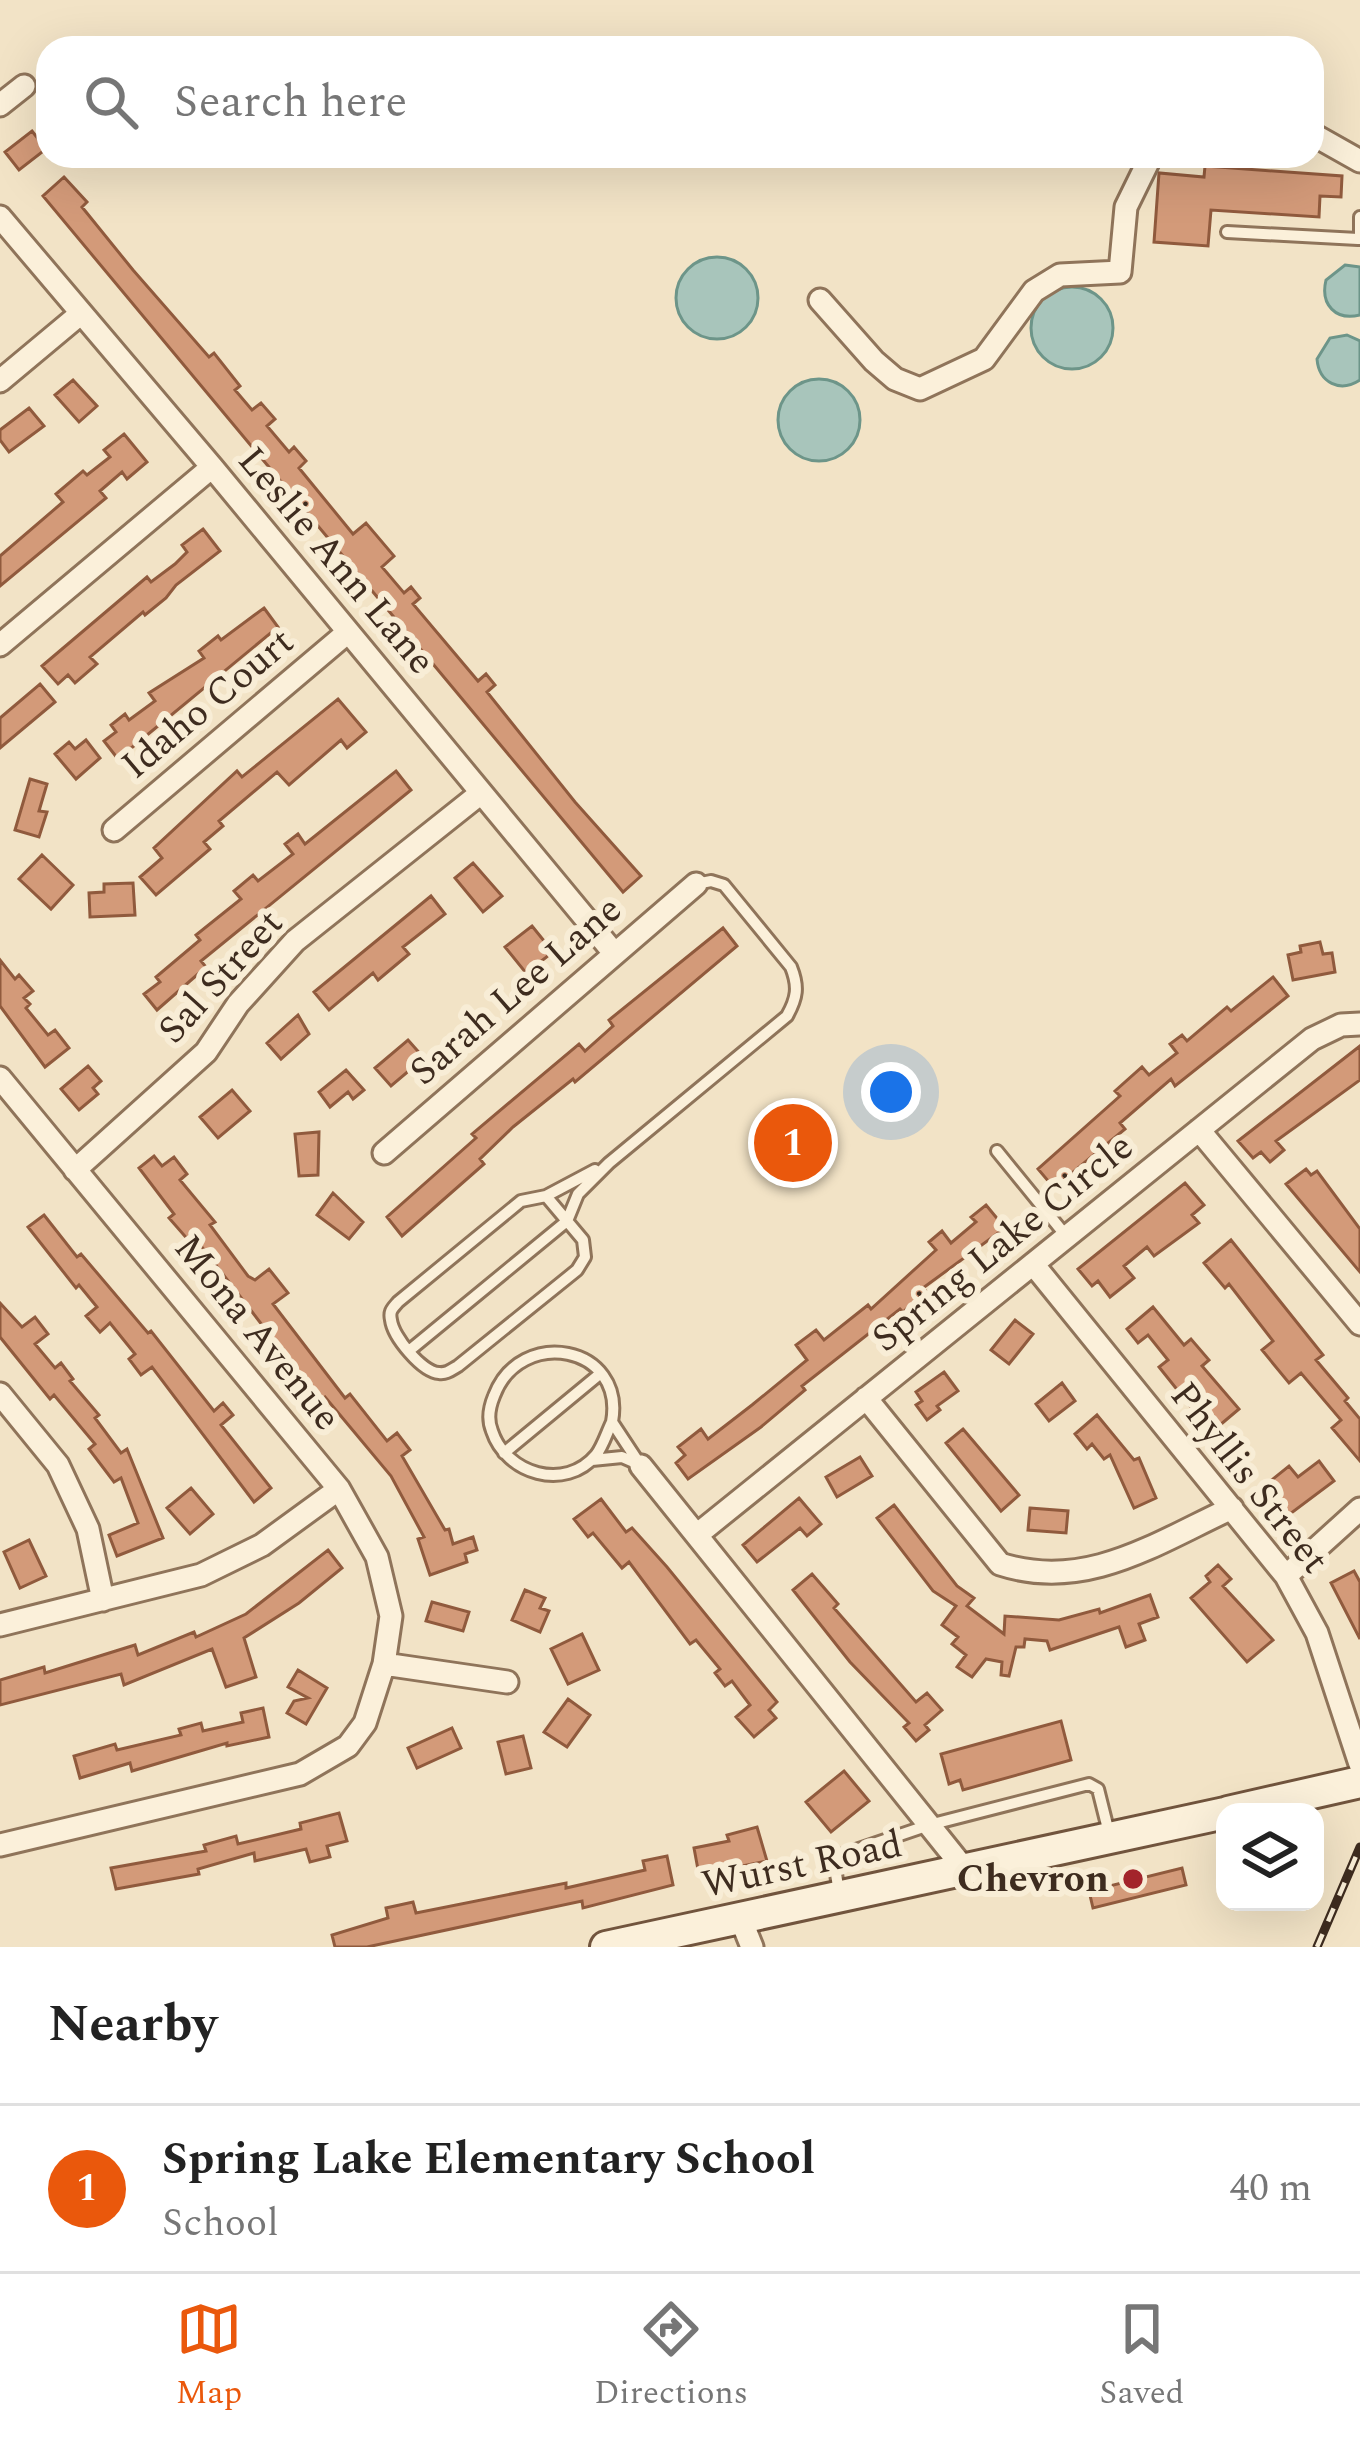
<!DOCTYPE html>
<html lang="en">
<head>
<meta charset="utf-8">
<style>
	:root { --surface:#fff; --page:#f6f6f6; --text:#222; --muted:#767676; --line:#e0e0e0; --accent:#ea580c }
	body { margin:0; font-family:Spectral,serif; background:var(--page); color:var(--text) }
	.controls { position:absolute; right:36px; bottom:36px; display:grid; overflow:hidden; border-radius:24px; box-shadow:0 12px 48px #0002 }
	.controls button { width:108px; height:108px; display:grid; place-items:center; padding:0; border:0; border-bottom:3px solid var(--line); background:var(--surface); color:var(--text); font:60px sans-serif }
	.you { position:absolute; left:891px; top:1092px; width:42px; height:42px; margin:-30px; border:9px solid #fff; border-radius:50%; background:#1a73e8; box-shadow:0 0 0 18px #1a73e833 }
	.badge { display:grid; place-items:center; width:78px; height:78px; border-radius:50%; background:var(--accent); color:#fff; font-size:39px; font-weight:700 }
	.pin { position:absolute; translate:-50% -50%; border:6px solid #fff; box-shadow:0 3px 12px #0006 }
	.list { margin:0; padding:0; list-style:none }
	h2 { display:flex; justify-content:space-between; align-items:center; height:156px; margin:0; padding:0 48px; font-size:51px }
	h2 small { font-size:39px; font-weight:400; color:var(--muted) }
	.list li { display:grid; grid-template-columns:78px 1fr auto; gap:36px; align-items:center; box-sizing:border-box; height:168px; padding:0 48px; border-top:3px solid var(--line) }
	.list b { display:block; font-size:45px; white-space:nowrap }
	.list p { margin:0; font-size:39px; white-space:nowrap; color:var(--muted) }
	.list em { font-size:39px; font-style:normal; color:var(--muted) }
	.icon { flex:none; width:66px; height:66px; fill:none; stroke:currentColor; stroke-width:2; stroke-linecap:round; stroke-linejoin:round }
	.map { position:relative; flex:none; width:1360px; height:1947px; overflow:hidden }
	.search { position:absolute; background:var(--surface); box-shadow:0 12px 48px #0002; left:36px; right:36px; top:36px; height:132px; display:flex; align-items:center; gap:30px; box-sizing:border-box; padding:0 42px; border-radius:36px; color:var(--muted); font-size:45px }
	.sheet { height:324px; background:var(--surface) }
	nav { display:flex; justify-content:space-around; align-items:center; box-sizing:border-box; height:168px; border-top:3px solid var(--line); background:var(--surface); font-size:33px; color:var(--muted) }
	nav a { display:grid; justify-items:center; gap:6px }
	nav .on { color:var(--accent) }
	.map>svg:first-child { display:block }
	.water { fill:#a8c5bb; stroke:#6d9589; stroke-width:3 }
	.building { fill:#d39a79; stroke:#905a3d; stroke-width:3 }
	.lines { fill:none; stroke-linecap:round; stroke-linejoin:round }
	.lane-casing { stroke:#8f745a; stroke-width:16 }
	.street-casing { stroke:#8f745a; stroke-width:27 }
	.secondary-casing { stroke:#71543d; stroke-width:36 }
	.lane { stroke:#fbf0da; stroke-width:10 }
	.street { stroke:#fbf0da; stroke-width:21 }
	.secondary { stroke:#fbf0da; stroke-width:30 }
	.rail-casing { stroke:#3e2c1f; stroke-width:9 }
	.rail { stroke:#f8edd6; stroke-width:4.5; stroke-dasharray:14; stroke-linecap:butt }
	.poi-dot { fill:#a3242b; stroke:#f8edd6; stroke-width:4.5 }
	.labels { text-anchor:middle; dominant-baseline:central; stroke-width:12; stroke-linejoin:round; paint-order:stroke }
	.street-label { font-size:39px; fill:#3e2c1f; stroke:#f8edd6 }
	.poi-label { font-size:39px; font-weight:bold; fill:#3e2c1f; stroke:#f8edd6; text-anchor:end }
</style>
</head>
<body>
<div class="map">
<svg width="1360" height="1947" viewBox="0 0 1360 1947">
	<rect width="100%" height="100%" fill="#f2e3c6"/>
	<path class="water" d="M676 298a41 41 0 1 1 82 0a41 41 0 1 1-82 0Z
		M 1345,265 L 1360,267 L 1360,315 C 1336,321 1320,305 1326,280 Z
		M1031 328a41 41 0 1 1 82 0a41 41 0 1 1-82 0Z
		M 1347,335 L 1360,341 L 1360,380 C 1340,393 1319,383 1317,359 L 1330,338 Z
		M778 420a41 41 0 1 1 82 0a41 41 0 1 1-82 0Z"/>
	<path class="building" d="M 32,131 L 46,149 L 19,170 L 5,152 Z
		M 1205,166 L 1342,176 L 1341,197 L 1320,196 L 1319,217 L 1211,210 L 1208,246 L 1154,242 L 1159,173 L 1204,177 Z
		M 64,177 L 87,202 L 82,207 L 133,270 L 209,357 L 214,353 L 240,386 L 235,390 L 252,410 L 261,403 L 275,419 L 267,426 L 289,452 L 294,447 L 306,461 L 299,468 L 353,534 L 366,523 L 394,556 L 382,567 L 404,593 L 411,587 L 420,598 L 413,604 L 478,681 L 486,674 L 495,685 L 487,692 L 575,802 L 641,876 L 623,892 L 43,196 Z
		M 73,380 L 97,406 L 79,422 L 55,395 Z
		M 29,408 L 44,426 L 9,452 L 0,440 L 0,430 Z
		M 124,434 L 147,462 L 127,479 L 122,472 L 100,491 L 106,498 L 0,586 L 0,556 L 63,502 L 56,494 L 83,471 L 87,475 L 110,457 L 104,450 Z
		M 203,529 L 220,551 L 176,585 L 166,598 L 145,615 L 143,612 L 90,657 L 97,664 L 75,683 L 68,675 L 58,684 L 42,666 L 147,577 L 151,582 L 175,564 L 187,552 L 182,545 Z
		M 264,608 L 278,627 L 118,759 L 104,741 L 116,732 L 111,725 L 125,714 L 129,720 L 155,701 L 149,693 L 204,658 L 199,651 L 218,636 L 221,640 Z
		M 40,684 L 55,702 L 0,748 L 0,718 Z
		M 338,699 L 366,732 L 347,748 L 341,740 L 289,785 L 277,772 L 219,821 L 223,826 L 204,842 L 210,849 L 156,895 L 140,877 L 162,858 L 154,848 L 237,771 L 242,777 Z
		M 86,740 L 100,758 L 76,779 L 55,754 L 69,742 L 75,749 Z
		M 396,771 L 411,790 L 201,961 L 206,967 L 157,1010 L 144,994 L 160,982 L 156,977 L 200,940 L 196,935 L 241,899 L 234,891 L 253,875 L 258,881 L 293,854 L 285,844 L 298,834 L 305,844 Z
		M 30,779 L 47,784 L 39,811 L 47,812 L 39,837 L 15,830 Z
		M 42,855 L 73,885 L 51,909 L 19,879 Z
		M 473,863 L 502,896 L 483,912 L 455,878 Z
		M 133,883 L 135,915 L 90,917 L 89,893 L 104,892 L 104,884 Z
		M 431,896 L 445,914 L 403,947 L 409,954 L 378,980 L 373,973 L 329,1010 L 314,992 Z
		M 532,926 L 553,952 L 526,973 L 505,947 Z
		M 723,928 L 737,946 L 575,1082 L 573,1079 L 513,1127 L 480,1159 L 484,1164 L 402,1236 L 387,1217 L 476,1138 L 472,1134 L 579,1044 L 585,1051 L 613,1026 L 609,1020 Z
		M 1320,942 L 1323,954 L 1332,953 L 1335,972 L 1293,980 L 1288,955 L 1301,952 L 1300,946 Z
		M 0,960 L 15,979 L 19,975 L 33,991 L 24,998 L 30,1004 L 26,1008 L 48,1035 L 55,1030 L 69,1048 L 45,1067 L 0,1006 Z
		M 1273,977 L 1288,996 L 1175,1086 L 1171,1079 L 1120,1123 L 1125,1129 L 1054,1188 L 1038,1169 L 1120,1096 L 1115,1091 L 1142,1067 L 1149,1075 L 1177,1053 L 1170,1044 L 1182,1035 L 1187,1041 L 1227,1007 L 1231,1011 Z
		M 298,1015 L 309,1034 L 281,1059 L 267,1043 Z
		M 408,1040 L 424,1058 L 391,1086 L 375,1068 Z
		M 1360,1046 L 1360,1080 L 1276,1141 L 1284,1150 L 1270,1162 L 1261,1152 L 1253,1158 L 1238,1141 Z
		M 88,1066 L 101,1081 L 93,1088 L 98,1094 L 79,1110 L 61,1089 Z
		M 346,1070 L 364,1090 L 353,1099 L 348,1092 L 330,1107 L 319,1092 Z
		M 232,1090 L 250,1111 L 218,1138 L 200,1117 Z
		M 319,1132 L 318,1175 L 299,1176 L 295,1134 Z
		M 154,1156 L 162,1166 L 174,1157 L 187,1174 L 180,1180 L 215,1222 L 210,1225 L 248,1276 L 255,1280 L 269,1269 L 288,1293 L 273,1304 L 345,1398 L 350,1394 L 387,1441 L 397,1433 L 410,1450 L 402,1456 L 445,1530 L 449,1529 L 453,1544 L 473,1537 L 477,1550 L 465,1554 L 467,1562 L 430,1575 L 418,1539 L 424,1537 L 391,1476 L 325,1397 L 320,1400 L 195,1238 L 190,1242 L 169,1218 L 174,1214 L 139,1168 Z
		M 1306,1169 L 1311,1175 L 1317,1171 L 1360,1229 L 1360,1272 L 1286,1184 Z
		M 1185,1183 L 1204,1205 L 1192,1215 L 1199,1223 L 1154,1256 L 1147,1247 L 1124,1266 L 1134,1278 L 1110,1297 L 1098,1281 L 1092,1286 L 1078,1269 Z
		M 333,1193 L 363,1222 L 349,1239 L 317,1215 Z
		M 986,1205 L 1005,1228 L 923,1288 L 926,1291 L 903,1312 L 900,1309 L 802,1386 L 805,1390 L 761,1427 L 688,1479 L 676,1463 L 685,1455 L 678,1447 L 701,1429 L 708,1439 L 752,1405 L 807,1360 L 796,1345 L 816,1330 L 824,1340 L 868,1305 L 871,1309 L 936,1250 L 929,1242 L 942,1231 L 951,1243 L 976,1222 L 971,1217 Z
		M 44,1215 L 77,1257 L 81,1254 L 148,1333 L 151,1331 L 214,1411 L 223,1403 L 233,1415 L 221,1425 L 271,1488 L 254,1502 L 152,1367 L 141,1375 L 129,1359 L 135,1354 L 110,1323 L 100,1332 L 86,1316 L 97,1307 L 79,1285 L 76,1288 L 28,1227 Z
		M 1231,1240 L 1323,1355 L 1316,1360 L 1348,1398 L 1345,1401 L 1360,1419 L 1360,1461 L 1332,1428 L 1341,1420 L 1301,1373 L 1289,1383 L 1262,1350 L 1273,1341 L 1229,1284 L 1225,1288 L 1204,1263 Z
		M 0,1303 L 22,1327 L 35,1317 L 48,1334 L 35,1344 L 55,1368 L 61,1363 L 73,1379 L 70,1381 L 99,1415 L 95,1418 L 121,1453 L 127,1449 L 163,1538 L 117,1556 L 109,1535 L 138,1523 L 121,1478 L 114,1482 L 89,1449 L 95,1444 L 54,1395 L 50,1399 L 0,1337 Z
		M 1153,1307 L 1184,1345 L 1191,1339 L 1209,1360 L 1202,1366 L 1239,1409 L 1220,1425 L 1212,1415 L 1204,1422 L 1191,1407 L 1159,1367 L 1168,1360 L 1148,1335 L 1138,1343 L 1127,1329 Z
		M 1015,1320 L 1033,1334 L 1009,1364 L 991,1350 Z
		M 944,1372 L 958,1391 L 937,1406 L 940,1410 L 927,1420 L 916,1405 L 922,1401 L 916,1392 Z
		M 1062,1383 L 1075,1401 L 1049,1421 L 1036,1404 Z
		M 1097,1415 L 1134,1460 L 1139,1458 L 1156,1498 L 1134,1508 L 1110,1455 L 1104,1459 L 1092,1444 L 1087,1449 L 1075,1434 Z
		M 963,1429 L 1019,1495 L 1001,1511 L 946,1443 Z
		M 860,1457 L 872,1476 L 837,1497 L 826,1477 Z
		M 1319,1461 L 1334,1481 L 1286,1517 L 1263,1487 L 1289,1466 L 1298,1477 Z
		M 191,1488 L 213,1514 L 190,1534 L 167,1508 Z
		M 799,1498 L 821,1524 L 807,1536 L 800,1528 L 757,1562 L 743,1545 Z
		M 601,1499 L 626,1532 L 632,1528 L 667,1567 L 777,1702 L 769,1710 L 776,1718 L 754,1737 L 736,1717 L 750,1705 L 732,1681 L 725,1686 L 715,1673 L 720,1669 L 696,1640 L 690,1644 L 629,1562 L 622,1568 L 593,1533 L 588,1537 L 574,1519 Z
		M 894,1505 L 957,1586 L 974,1598 L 967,1606 L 1004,1634 L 1005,1616 L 1059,1620 L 1099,1609 L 1100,1613 L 1150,1595 L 1158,1617 L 1139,1624 L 1145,1640 L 1126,1647 L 1119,1627 L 1050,1650 L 1047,1641 L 1025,1639 L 1024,1647 L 1016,1647 L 1009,1676 L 1001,1675 L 1002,1662 L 986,1659 L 972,1677 L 957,1667 L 966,1655 L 952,1644 L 958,1637 L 942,1625 L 956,1606 L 933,1591 L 877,1518 Z
		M 1030,1508 L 1068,1511 L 1066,1533 L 1028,1530 Z
		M 29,1540 L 46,1576 L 20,1588 L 4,1552 Z
		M 328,1550 L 342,1568 L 299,1603 L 244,1638 L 256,1677 L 226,1687 L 212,1649 L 124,1685 L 121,1674 L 0,1705 L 0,1680 L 44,1667 L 45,1673 L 135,1645 L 138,1655 L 194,1632 L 196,1637 L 246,1614 Z
		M 1218,1565 L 1231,1579 L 1223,1586 L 1273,1640 L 1247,1662 L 1191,1598 L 1210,1582 L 1206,1576 Z
		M 1354,1571 L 1360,1582 L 1360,1639 L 1331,1583 Z
		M 812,1574 L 838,1604 L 834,1608 L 916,1702 L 927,1693 L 942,1710 L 925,1725 L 929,1730 L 916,1741 L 904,1727 L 909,1723 L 850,1662 L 793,1590 Z
		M 525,1590 L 545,1598 L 540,1608 L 549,1611 L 540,1632 L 512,1620 Z
		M 432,1602 L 469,1612 L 463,1631 L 426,1621 Z
		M 582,1634 L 599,1670 L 568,1684 L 551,1649 Z
		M 298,1670 L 327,1688 L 306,1724 L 287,1713 L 294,1701 L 308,1698 L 288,1687 Z
		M 568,1699 L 590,1715 L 567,1747 L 544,1732 Z
		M 263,1708 L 269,1737 L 227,1746 L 227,1743 L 132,1771 L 130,1763 L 80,1778 L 74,1756 L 115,1744 L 117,1750 L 181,1735 L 179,1729 L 201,1723 L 203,1731 L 243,1722 L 241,1713 Z
		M 1061,1721 L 1071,1760 L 963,1790 L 960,1780 L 949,1784 L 941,1754 Z
		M 452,1728 L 461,1748 L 417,1768 L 408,1748 Z
		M 523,1736 L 531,1768 L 506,1774 L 498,1742 Z
		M 844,1771 L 869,1801 L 831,1832 L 806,1802 Z
		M 339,1813 L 347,1841 L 327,1846 L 330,1857 L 310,1862 L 306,1849 L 255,1861 L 254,1853 L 198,1869 L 199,1874 L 116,1889 L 111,1868 L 206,1851 L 204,1845 L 236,1836 L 238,1844 L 301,1829 L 300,1823 Z
		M 757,1827 L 767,1861 L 699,1875 L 694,1848 L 729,1841 L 727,1835 Z
		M 667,1856 L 673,1885 L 583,1908 L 582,1901 L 367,1947 L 335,1947 L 332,1935 L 388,1918 L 386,1908 L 413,1902 L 416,1913 L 566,1883 L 566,1888 L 645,1870 L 643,1861 Z
		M 1182,1868 L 1186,1885 L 1093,1908 L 1089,1891 Z"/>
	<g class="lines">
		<g class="lane-casing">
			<path id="lane" d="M 1360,217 L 1360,239
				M 1227,232 L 1358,239
				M 997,1151 L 1067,1237
				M 546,1196 L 583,1240 L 585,1257 L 577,1270 L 458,1366 C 451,1370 447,1374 439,1373 C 422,1372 393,1337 391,1320 C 389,1311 392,1309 398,1302 L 521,1201 L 546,1196 L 595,1170
				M 410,1350 L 567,1221 L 578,1194 L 609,1163 L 787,1016 C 797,998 799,987 791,967 L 724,885 L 711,881 L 696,884
				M 612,1422 C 607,1432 603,1446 596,1455 C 565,1492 506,1474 492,1431 C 487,1419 489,1408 494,1396 C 520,1326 626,1345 612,1422 L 641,1466
				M 504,1453 L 601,1373
				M 592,1460 L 622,1457 L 638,1464
				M 839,1893 L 834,1861 L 838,1856 L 929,1825 L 1089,1784 L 1098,1789 L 1110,1837"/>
		</g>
		<g class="street-casing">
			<path id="street" d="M 0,105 L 24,86
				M 1312,134 L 1360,161
				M 0,217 L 212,467 L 614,953
				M 820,300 L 874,361 L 895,379 L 920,389 L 984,359 L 1034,291 L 1060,275 L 1120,272 L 1126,207 L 1151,156
				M 0,381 L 79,315
				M 0,645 L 212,467
				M 114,830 L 348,632
				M 0,1078 L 339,1489 L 377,1557 L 391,1616 L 384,1664 L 365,1723 L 348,1746 L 300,1774 L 0,1845
				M 1199,1130 L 1360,1324
				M 384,1153 L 696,884
				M 75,1170 L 206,1052 L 238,1004 L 295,941 L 481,793
				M 1033,1264 L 1286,1576 L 1317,1633 L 1360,1764
				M 0,1394 L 58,1465 L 88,1529 L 103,1600
				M 866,1398 L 1000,1564 C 1086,1592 1156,1543 1232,1508
				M 641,1466 L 966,1871
				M 698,1534 L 1312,1039 L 1341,1025 L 1360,1024
				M 1286,1576 L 1360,1509
				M 0,1625 L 201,1575 L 262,1545 L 339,1489
				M 384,1664 L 507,1682
				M 740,1917 L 752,1947"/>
		</g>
		<g class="secondary-casing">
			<path id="secondary" d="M 1228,1812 L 1360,1782
				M 606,1947 L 1225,1813"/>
		</g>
		<use href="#lane" class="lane"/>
		<use href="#street" class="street"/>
		<use href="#secondary" class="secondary"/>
		<g class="rail-casing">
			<path id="rail" d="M 1317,1947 L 1360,1847"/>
		</g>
		<use href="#rail" class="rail"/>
	</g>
	<circle class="poi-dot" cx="1133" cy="1879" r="12"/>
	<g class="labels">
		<g class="street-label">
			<text transform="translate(336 561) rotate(50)">Leslie Ann Lane</text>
			<text transform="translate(208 704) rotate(-40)">Idaho Court</text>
			<text transform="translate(221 977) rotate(-48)">Sal Street</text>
			<text transform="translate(516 991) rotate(-41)">Sarah Lee Lane</text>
			<text transform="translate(1003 1243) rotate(-39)">Spring Lake Circle</text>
			<text transform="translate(257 1333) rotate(51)">Mona Avenue</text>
			<text transform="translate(1249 1478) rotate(52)">Phyllis Street</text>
			<text transform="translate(802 1865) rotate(-12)">Wurst Road</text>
		</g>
		<g class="poi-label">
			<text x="1109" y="1879">Chevron</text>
		</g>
	</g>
</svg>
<div class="controls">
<button><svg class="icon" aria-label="layers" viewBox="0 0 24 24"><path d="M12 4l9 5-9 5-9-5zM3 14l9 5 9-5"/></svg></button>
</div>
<div class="you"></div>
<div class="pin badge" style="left:793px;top:1143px">1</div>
<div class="search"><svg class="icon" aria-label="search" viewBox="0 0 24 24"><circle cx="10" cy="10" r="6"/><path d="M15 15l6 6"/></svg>Search here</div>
</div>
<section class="sheet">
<h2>Nearby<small></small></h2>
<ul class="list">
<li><span class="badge">1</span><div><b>Spring Lake Elementary School</b><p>School</p></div><em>40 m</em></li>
</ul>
</section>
<nav>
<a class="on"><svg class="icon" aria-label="map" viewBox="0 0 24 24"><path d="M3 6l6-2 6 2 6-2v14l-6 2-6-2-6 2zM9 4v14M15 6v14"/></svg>Map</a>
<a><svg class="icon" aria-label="directions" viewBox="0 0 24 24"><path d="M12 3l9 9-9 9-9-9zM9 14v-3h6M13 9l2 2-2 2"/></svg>Directions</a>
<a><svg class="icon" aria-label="saved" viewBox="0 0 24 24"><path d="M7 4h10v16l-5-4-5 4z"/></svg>Saved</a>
</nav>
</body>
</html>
